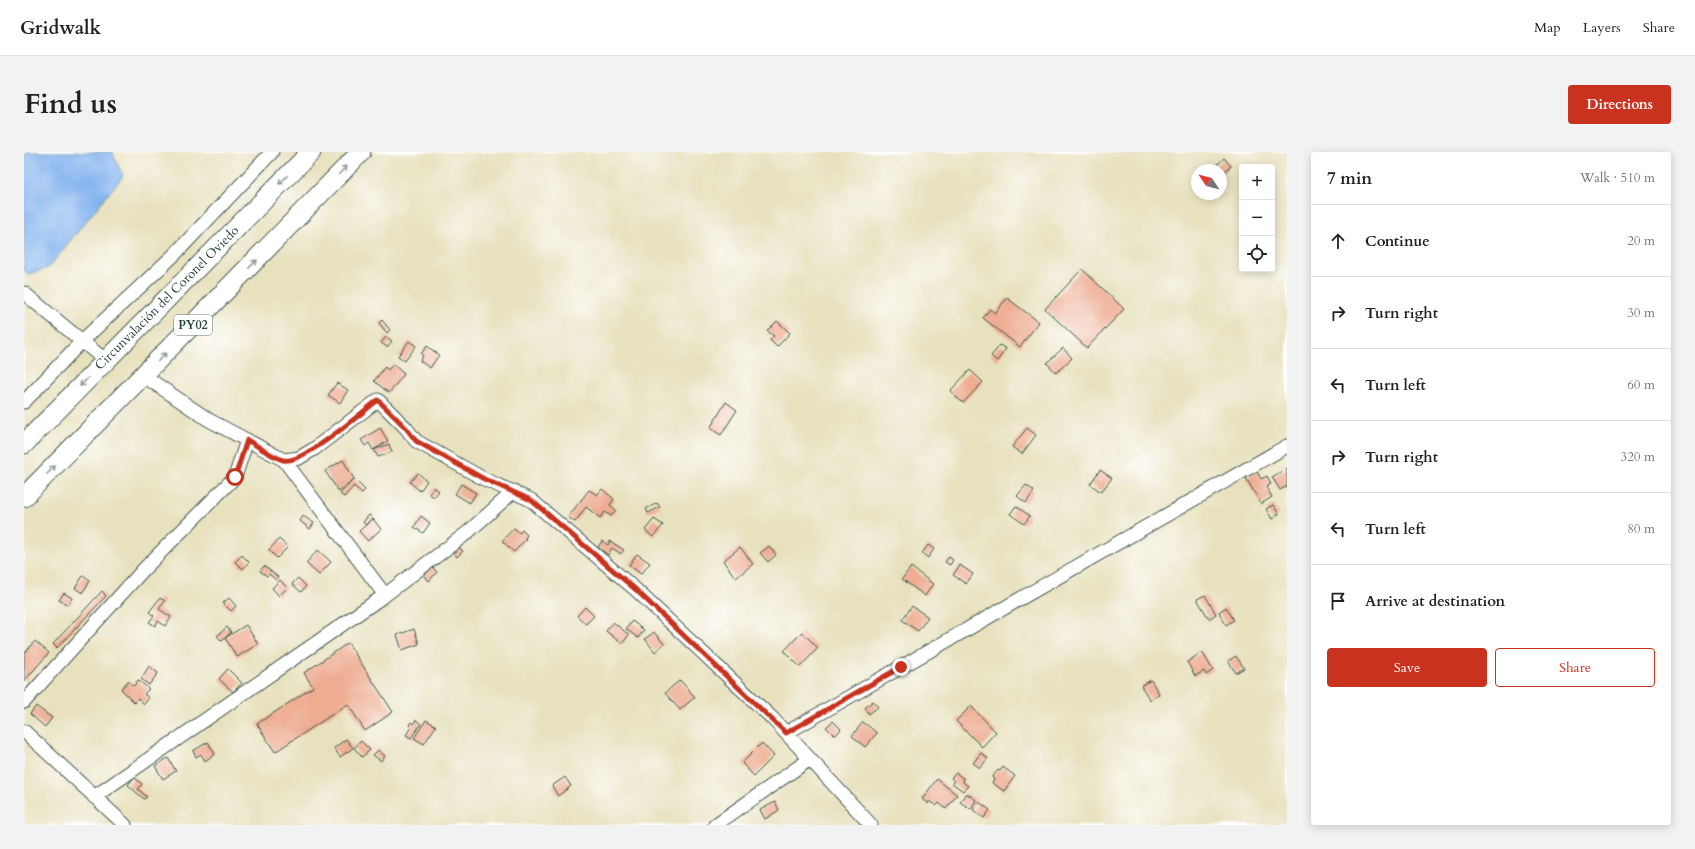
<!DOCTYPE html>
<html lang="en">
<head>
<meta charset="utf-8">
<style>
	:root { --surface:#fff; --page:#f2f2f2; --text:#202124; --muted:#757577; --line:#e0e0e0; --accent:#c8321e }
	body { margin:0; font-family:Cardo,serif; background:var(--page); color:var(--text) }
	.controls { position:absolute; right:12px; top:12px; display:grid; overflow:hidden; border-radius:4px; box-shadow:0 2px 10px #0003 }
	.controls button { width:36px; height:36px; display:grid; place-items:center; padding:0; border:0; border-bottom:1px solid var(--line); background:var(--surface); color:var(--text); font:20px sans-serif }
	.compass { position:absolute; left:1167px; top:12px; width:36px; height:36px; border-radius:50%; background:var(--surface); box-shadow:0 2px 10px #0003; rotate:305deg }
	.stop { position:absolute; width:12px; height:12px; margin:-9px; border:3px solid #c8321e; border-radius:50%; background:#fff }
	.stop.end { background:#c8321e; border-color:#fff; box-shadow:0 1px 4px #0008 }
	.list { margin:0; padding:0; list-style:none }
	h2 { display:flex; justify-content:space-between; align-items:center; height:52px; margin:0; padding:0 16px; font-size:17px }
	h2 small { font-size:13px; font-weight:400; color:var(--muted) }
	.list li { display:grid; grid-template-columns:26px 1fr auto; gap:12px; align-items:center; box-sizing:border-box; height:72px; padding:0 16px; border-top:1px solid var(--line) }
	.list b { display:block; font-size:15px; white-space:nowrap }
	.list em { font-size:13px; font-style:normal; color:var(--muted) }
	.actions { display:flex; gap:8px; padding:12px 16px }
	.actions a { flex:1; padding:9px 0; border:1px solid var(--accent); border-radius:4px; text-align:center; font-size:14px; color:var(--accent) }
	.actions .main { background:var(--accent); color:#fff }
	.icon { flex:none; width:22px; height:22px; fill:none; stroke:currentColor; stroke-width:2; stroke-linecap:round; stroke-linejoin:round }
	.map { position:relative; flex:none; width:1263px; height:673px; overflow:hidden; border-radius:4px }
	header { display:flex; align-items:center; gap:24px; box-sizing:border-box; height:56px; padding:0 20px; background:var(--surface); border-bottom:1px solid var(--line) }
	header strong { font-size:19px }
	nav { display:flex; gap:22px; margin-inline-start:auto; font-size:14px }
	.intro { display:flex; align-items:center; justify-content:space-between; box-sizing:border-box; height:96px; padding:0 24px }
	h1 { margin:0; font-size:28px }
	.button { padding:10px 18px; border-radius:4px; background:var(--accent); color:#fff; font-size:14px; font-weight:700 }
	main { display:flex; gap:24px; padding:0 24px }
	aside { flex:1; background:var(--surface); border-radius:4px; box-shadow:0 2px 10px #0003 }
	.map>svg:first-child { display:block }
	.water { fill:#84b4ef; stroke:#527892 }
	.building { fill:#eeac91 }
	.lines { fill:none; stroke-linecap:round; stroke-linejoin:round }
	.minor-casing { stroke:#3d5649; stroke-width:15 }
	.highway-casing { stroke:#3d5649; stroke-width:21 }
	.minor { stroke:#fff; stroke-width:13 }
	.highway { stroke:#fff; stroke-width:19 }
	.oneway { stroke:#8f9e9a }
	.route { stroke:#c8321e; stroke-width:5 }
	.labels { text-anchor:middle; dominant-baseline:central; stroke-width:3; stroke-linejoin:round; paint-order:stroke }
	.shield { fill:#fff; stroke:#627771; stroke-width:1 }
	.shield-label { font-size:12px; font-weight:bold; fill:#1f3d34 }
	.street-label { font-size:13px; fill:#1f3d34; stroke:#fff }
</style>
</head>
<body>
<header>
<strong>Gridwalk</strong>
<nav><a>Map</a><a>Layers</a><a>Share</a></nav>
</header>
<div class="intro"><h1>Find us</h1><a class="button">Directions</a></div>
<main>
<div class="map">
<svg width="1263" height="673" viewBox="0 0 1263 673">
	<rect width="100%" height="100%" fill="#fff"/>
	<filter id="ink" filterUnits="userSpaceOnUse"><feTurbulence type="fractalNoise" baseFrequency=".025" numOctaves="2"/><feDisplacementMap in="SourceGraphic" scale="8" xChannelSelector="R" yChannelSelector="G"/><feConvolveMatrix kernelMatrix="1 2 1 2 8 2 1 2 1" color-interpolation-filters="sRGB"/></filter>
	<filter id="wash" filterUnits="userSpaceOnUse"><feTurbulence type="fractalNoise" baseFrequency=".012" numOctaves="4" result="noise"/><feDisplacementMap in="SourceGraphic" scale="16" xChannelSelector="R" yChannelSelector="G"/><feGaussianBlur stdDeviation="0.9" result="paint"/><feColorMatrix in="noise" values="0 0 0 0 0 0 0 0 0 0 0 0 0 0 0 0 0 1.4 0 .05"/><feComposite in="paint" operator="in"/></filter>
	<g filter="url(#wash)">
		<rect width="100%" height="100%" fill="#e8e1be"/>
		<path class="water" d="M 0,0 L 88,0 L 99,24 L 24,116 L 5,122 L 0,118 Z"/>
		<g id="blocks">
			<path class="building" d="M 1200,6 L 1207,14 L 1197,23 L 1197,18 L 1192,18 L 1190,16 Z
				M 1058,117 L 1100,157 L 1063,196 L 1021,157 Z
				M 983,146 L 1015,170 L 996,195 L 959,166 L 966,157 L 971,161 Z
				M 358,168 L 366,178 L 363,181 L 355,171 Z
				M 753,169 L 766,181 L 753,195 L 746,188 L 750,184 L 743,179 Z
				M 362,185 L 368,189 L 363,195 L 357,191 Z
				M 385,189 L 392,194 L 381,209 L 374,204 Z
				M 976,193 L 982,197 L 973,209 L 967,204 Z
				M 403,194 L 415,203 L 406,216 L 396,209 L 399,204 L 397,202 Z
				M 1039,196 L 1048,206 L 1032,221 L 1023,211 Z
				M 369,212 L 380,222 L 365,241 L 350,229 L 361,215 L 364,218 Z
				M 946,218 L 959,230 L 939,251 L 926,239 Z
				M 313,231 L 324,238 L 316,251 L 304,243 Z
				M 702,250 L 713,258 L 697,283 L 686,276 Z
				M 356,276 L 364,289 L 349,298 L 345,291 L 341,294 L 337,288 Z
				M 1003,276 L 1012,283 L 998,302 L 988,295 Z
				M 365,292 L 368,300 L 354,305 L 350,298 Z
				M 319,308 L 330,327 L 341,338 L 338,341 L 330,334 L 320,345 L 316,342 L 330,327 L 315,340 L 301,319 Z
				M 1263,316 L 1263,334 L 1256,338 L 1248,325 Z
				M 1076,318 L 1088,326 L 1077,340 L 1066,332 Z
				M 1233,319 L 1237,327 L 1243,324 L 1247,332 L 1242,335 L 1248,345 L 1237,352 L 1222,326 Z
				M 394,321 L 403,329 L 396,339 L 386,330 Z
				M 437,332 L 452,341 L 446,351 L 431,342 Z
				M 1002,333 L 1010,339 L 1002,351 L 993,344 Z
				M 410,335 L 415,339 L 410,345 L 405,342 Z
				M 578,337 L 590,347 L 586,353 L 592,358 L 587,364 L 581,360 L 576,366 L 562,355 L 551,370 L 544,365 L 565,338 L 573,343 Z
				M 633,351 L 636,355 L 624,361 L 622,357 Z
				M 1249,353 L 1255,362 L 1248,367 L 1242,357 Z
				M 992,354 L 1006,364 L 1000,372 L 986,362 Z
				M 345,363 L 348,365 L 342,373 L 339,370 Z
				M 279,364 L 290,371 L 286,377 L 276,369 Z
				M 397,364 L 406,371 L 399,381 L 390,375 Z
				M 349,367 L 357,377 L 344,389 L 335,379 Z
				M 630,367 L 639,373 L 629,385 L 621,378 Z
				M 490,376 L 496,381 L 498,378 L 503,383 L 501,386 L 502,387 L 490,400 L 478,389 Z
				M 255,387 L 264,395 L 253,406 L 245,398 Z
				M 578,389 L 584,393 L 586,389 L 600,398 L 597,402 L 588,396 L 584,403 L 574,395 Z
				M 904,393 L 910,397 L 904,406 L 898,401 Z
				M 745,394 L 752,403 L 744,410 L 736,401 Z
				M 716,395 L 729,412 L 712,426 L 699,409 Z
				M 435,396 L 439,399 L 433,405 L 430,402 Z
				M 294,398 L 307,410 L 295,423 L 282,411 Z
				M 613,402 L 626,411 L 617,422 L 605,413 Z
				M 218,403 L 225,410 L 219,417 L 211,410 Z
				M 925,405 L 929,408 L 926,413 L 921,410 Z
				M 936,413 L 949,422 L 942,432 L 929,423 Z
				M 240,414 L 254,425 L 252,428 L 245,422 L 243,424 L 236,419 Z
				M 408,415 L 413,420 L 405,429 L 400,424 Z
				M 887,415 L 909,432 L 901,444 L 878,427 Z
				M 59,424 L 66,429 L 58,441 L 51,436 Z
				M 274,426 L 282,434 L 277,440 L 268,432 Z
				M 256,428 L 263,436 L 255,444 L 248,436 Z
				M 78,439 L 82,444 L 33,496 L 29,492 Z
				M 40,441 L 48,446 L 44,453 L 35,448 Z
				M 1181,443 L 1192,462 L 1185,467 L 1173,447 Z
				M 136,446 L 141,449 L 135,457 L 147,465 L 141,474 L 134,469 L 131,474 L 125,470 L 130,464 L 125,460 Z
				M 205,446 L 212,454 L 207,459 L 199,451 Z
				M 888,454 L 904,465 L 894,479 L 878,468 Z
				M 561,455 L 570,464 L 562,472 L 553,464 Z
				M 1202,455 L 1210,468 L 1202,473 L 1195,460 Z
				M 608,469 L 620,478 L 614,486 L 602,477 Z
				M 589,470 L 605,483 L 598,492 L 582,479 Z
				M 222,473 L 234,492 L 213,505 L 201,486 Z
				M 203,475 L 207,480 L 198,489 L 193,484 Z
				M 390,477 L 395,492 L 378,498 L 373,483 Z
				M 630,480 L 640,492 L 631,500 L 621,487 Z
				M 778,480 L 794,496 L 776,515 L 760,499 Z
				M 11,489 L 25,501 L 0,529 L 0,502 Z
				M 324,491 L 369,560 L 341,579 L 324,552 L 251,600 L 233,572 L 289,535 L 280,521 Z
				M 1178,500 L 1189,518 L 1182,523 L 1180,519 L 1171,524 L 1163,510 Z
				M 1212,504 L 1220,516 L 1212,521 L 1204,509 Z
				M 125,514 L 134,521 L 125,533 L 117,527 Z
				M 204,517 L 218,531 L 209,540 L 195,527 Z
				M 114,528 L 125,537 L 120,542 L 125,546 L 120,552 L 114,546 L 111,551 L 97,537 L 104,529 L 110,534 Z
				M 656,528 L 671,545 L 656,558 L 641,541 Z
				M 1127,528 L 1135,542 L 1126,548 L 1117,534 Z
				M 849,549 L 854,555 L 845,562 L 841,556 Z
				M 12,554 L 28,566 L 21,575 L 6,562 Z
				M 947,554 L 972,580 L 958,595 L 932,569 Z
				M 392,568 L 397,572 L 387,586 L 382,583 L 387,575 L 385,573 L 387,570 L 389,572 Z
				M 402,568 L 412,574 L 400,592 L 390,586 Z
				M 809,569 L 817,577 L 811,584 L 802,575 Z
				M 839,570 L 853,581 L 841,595 L 828,584 Z
				M 322,587 L 329,596 L 316,605 L 310,596 Z
				M 337,589 L 346,598 L 338,605 L 330,596 Z
				M 184,590 L 191,602 L 181,609 L 177,602 L 172,605 L 169,599 Z
				M 738,591 L 750,604 L 730,624 L 718,611 Z
				M 354,598 L 361,604 L 357,609 L 349,603 Z
				M 957,601 L 964,606 L 956,616 L 949,611 Z
				M 144,606 L 152,619 L 139,627 L 131,614 Z
				M 979,615 L 991,624 L 980,639 L 968,631 L 970,627 L 968,625 L 974,618 L 976,619 Z
				M 932,621 L 940,627 L 939,630 L 944,634 L 939,639 L 928,631 L 930,629 L 927,626 Z
				M 110,625 L 118,632 L 114,637 L 123,645 L 120,647 L 104,633 Z
				M 541,625 L 547,634 L 534,644 L 528,634 Z
				M 913,627 L 933,643 L 922,657 L 915,651 L 912,654 L 905,649 L 904,652 L 898,647 Z
				M 942,641 L 952,648 L 947,657 L 936,650 Z
				M 751,650 L 755,658 L 741,667 L 736,658 Z
				M 955,650 L 966,658 L 960,666 L 949,658 Z"/>
		</g>
	</g>
	<g filter="url(#ink)">
		<use href="#blocks" fill-opacity="0" stroke="#3d5649" stroke-width="1"/>
		<g class="lines">
			<g class="minor-casing">
				<path id="minor" d="M 0,141 L 82,209
					M 120,224 L 185,268 L 260,308 L 361,443
					M 0,250 L 58,189 L 150,103 L 248,0
					M 260,308 L 275,306 L 290,297 L 354,248 L 382,276 L 392,289 L 460,327 L 507,348 L 611,437 L 748,566 L 847,673
					M 0,550 L 120,417 L 211,325 L 223,288
					M 0,579 L 101,673
					M 762,581 L 1263,294
					M 70,645 L 361,443 L 443,381 L 490,339
					M 691,673 L 786,607"/>
			</g>
			<g class="highway-casing">
				<path id="highway" d="M 0,292 L 287,0
					M 0,345 L 337,0"/>
			</g>
			<use href="#minor" class="minor"/>
			<use href="#highway" class="highway"/>
		</g>
		<defs><path id="oneway-shaft" d="M-6 0H5M1.5-3L5.5 0L1.5 3" fill="none" stroke-width="1.6" stroke-linecap="round" stroke-linejoin="round"/></defs>
		<g class="oneway">
			<use href="#oneway-shaft" transform="translate(319 18) rotate(-46)"/>
			<use href="#oneway-shaft" transform="translate(259 28) rotate(135)"/>
			<use href="#oneway-shaft" transform="translate(229 112) rotate(-46)"/>
			<use href="#oneway-shaft" transform="translate(138 205) rotate(-46)"/>
			<use href="#oneway-shaft" transform="translate(60 230) rotate(135)"/>
			<use href="#oneway-shaft" transform="translate(27 318) rotate(-45)"/>
		</g>
	</g>
	<g class="lines" filter="url(#ink)">
		<path class="route" d="M 211,325 L 223,288 C 234,294 247,304 259,308 C 278,313 337,261 354,248 L 382,276 L 392,289 L 460,327 L 507,348 L 611,437 L 762,581 L 877,515"/>
	</g>
	<g class="labels">
		<rect class="shield" x="150" y="163" width="38" height="20" rx="3"/>
		<g class="shield-label">
			<text x="169" y="173">PY02</text>
		</g>
		<g class="street-label">
			<text transform="translate(143 146) rotate(-45)">Circunvalación del Coronel Oviedo</text>
		</g>
	</g>
</svg>
<div class="controls">
<button>+</button>
<button>−</button>
<button><svg class="icon" aria-label="locate" viewBox="0 0 24 24"><circle cx="12" cy="12" r="6"/><path d="M12 2v4M12 18v4M2 12h4M18 12h4"/></svg></button>
</div>
<svg class="compass" viewBox="-18 -18 36 36"><path d="M0-13l5 13h-10z" fill="#e53935"/><path d="M0 13l5-13h-10z" fill="#757577"/></svg>
<div class="stop" style="left:211px;top:325px"></div>
<div class="stop end" style="left:877px;top:515px"></div>
</div>
<aside>
<h2>7 min<small>Walk · 510 m</small></h2>
<ul class="list">
<li><svg class="icon" aria-label="ahead" viewBox="0 0 24 24"><path d="M12 20V5M6 11l6-6 6 6"/></svg><div><b>Continue</b></div><em>20 m</em></li>
<li><svg class="icon" aria-label="right" viewBox="0 0 24 24"><path d="M7 20v-9h11M14 6l5 5-5 5"/></svg><div><b>Turn right</b></div><em>30 m</em></li>
<li><svg class="icon" aria-label="left" viewBox="0 0 24 24"><path d="M17 20v-9H6M10 6l-5 5 5 5"/></svg><div><b>Turn left</b></div><em>60 m</em></li>
<li><svg class="icon" aria-label="right" viewBox="0 0 24 24"><path d="M7 20v-9h11M14 6l5 5-5 5"/></svg><div><b>Turn right</b></div><em>320 m</em></li>
<li><svg class="icon" aria-label="left" viewBox="0 0 24 24"><path d="M17 20v-9H6M10 6l-5 5 5 5"/></svg><div><b>Turn left</b></div><em>80 m</em></li>
<li><svg class="icon" aria-label="arrive" viewBox="0 0 24 24"><path d="M6 21V4h12l-3 4 3 4H6"/></svg><div><b>Arrive at destination</b></div></li>
</ul>
<div class="actions"><a class="main">Save</a><a>Share</a></div>
</aside>
</main>
</body>
</html>
